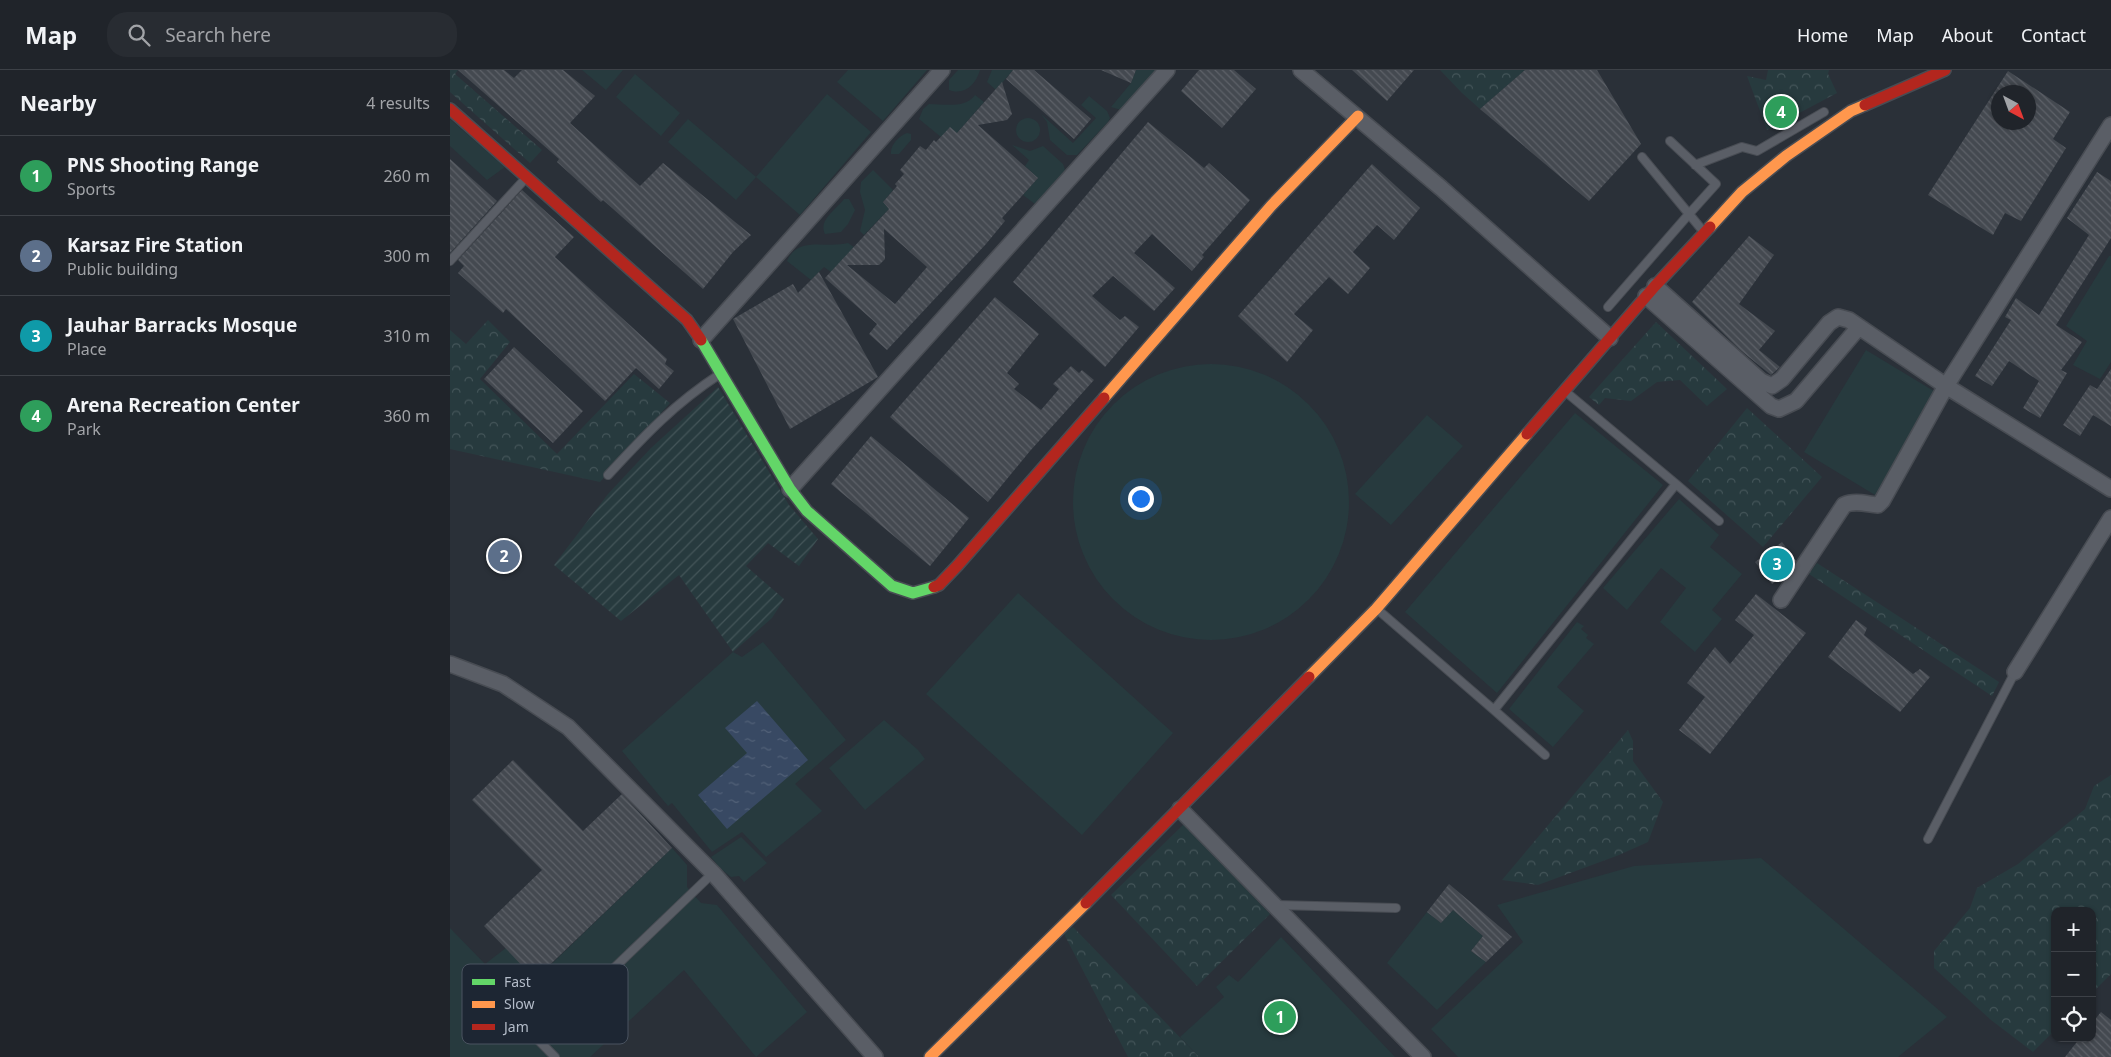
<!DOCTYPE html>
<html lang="en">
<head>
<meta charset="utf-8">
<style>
	:root { --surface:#20242a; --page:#282c32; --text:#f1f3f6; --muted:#a2a4a8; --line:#3d4147; --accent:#0b8043 }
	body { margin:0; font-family:"Noto Sans",sans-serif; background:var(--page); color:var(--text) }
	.controls { position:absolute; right:15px; bottom:15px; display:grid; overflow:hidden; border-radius:10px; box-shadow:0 1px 4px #0004 }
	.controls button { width:45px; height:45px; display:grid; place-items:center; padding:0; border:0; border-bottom:1px solid var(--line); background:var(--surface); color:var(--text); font:25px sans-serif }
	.compass { position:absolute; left:1541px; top:15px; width:45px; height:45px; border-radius:50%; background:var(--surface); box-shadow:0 1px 4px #0004; rotate:139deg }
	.you { position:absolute; left:690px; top:428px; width:18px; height:18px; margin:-12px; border:4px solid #fff; border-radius:50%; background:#1a73e8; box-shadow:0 0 0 8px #1a73e833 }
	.badge { display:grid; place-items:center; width:32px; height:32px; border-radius:50%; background:var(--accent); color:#fff; font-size:16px; font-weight:700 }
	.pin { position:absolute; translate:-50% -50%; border:2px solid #fff; box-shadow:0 1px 5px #0006 }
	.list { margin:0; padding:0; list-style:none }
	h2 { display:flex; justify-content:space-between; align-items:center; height:65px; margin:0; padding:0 20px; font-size:21px }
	h2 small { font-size:16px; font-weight:400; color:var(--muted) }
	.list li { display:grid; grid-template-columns:32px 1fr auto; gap:15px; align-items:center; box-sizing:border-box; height:80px; padding:0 20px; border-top:1px solid var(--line) }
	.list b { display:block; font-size:19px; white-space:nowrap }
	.list p { margin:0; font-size:16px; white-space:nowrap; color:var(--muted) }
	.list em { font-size:16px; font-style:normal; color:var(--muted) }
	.icon { flex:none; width:28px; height:28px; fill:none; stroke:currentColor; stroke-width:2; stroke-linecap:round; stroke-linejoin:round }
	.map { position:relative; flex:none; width:1661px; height:987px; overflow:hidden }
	header { display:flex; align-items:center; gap:30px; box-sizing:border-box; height:70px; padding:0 25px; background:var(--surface); border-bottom:1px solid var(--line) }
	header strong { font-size:24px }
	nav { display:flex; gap:28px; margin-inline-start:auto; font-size:18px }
	.search { width:350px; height:45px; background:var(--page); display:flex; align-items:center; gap:12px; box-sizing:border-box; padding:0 18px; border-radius:20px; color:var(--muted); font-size:19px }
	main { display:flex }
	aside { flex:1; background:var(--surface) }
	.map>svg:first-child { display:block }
	.grass { fill:#273a3e }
	.forest { fill:url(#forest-crowns) }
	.garden { fill:url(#garden-furrows) }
	.water { fill:url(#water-ripples) }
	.building { fill:url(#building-back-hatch); fill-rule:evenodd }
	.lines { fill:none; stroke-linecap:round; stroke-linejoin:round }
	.lane-casing { stroke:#484c53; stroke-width:10 }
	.street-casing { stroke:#484c53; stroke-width:18 }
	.fast-casing { stroke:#484c53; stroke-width:14 }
	.slow-casing { stroke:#484c53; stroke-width:14 }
	.jam-casing { stroke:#484c53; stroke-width:14 }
	.lane { stroke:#5a5e66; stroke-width:8 }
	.street { stroke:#5a5e66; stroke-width:15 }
	.fast { stroke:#63d668; stroke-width:11 }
	.slow { stroke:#ff974d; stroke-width:11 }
	.jam { stroke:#b3261e; stroke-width:11 }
	.key { fill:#1d2633; stroke:#4a5360; stroke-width:1 }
	.key-label { font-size:14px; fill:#b4bcc9 }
</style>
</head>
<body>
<header>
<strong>Map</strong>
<div class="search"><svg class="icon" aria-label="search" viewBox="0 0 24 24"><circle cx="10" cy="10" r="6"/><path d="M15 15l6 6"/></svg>Search here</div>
<nav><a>Home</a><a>Map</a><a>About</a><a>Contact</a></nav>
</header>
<main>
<aside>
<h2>Nearby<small>4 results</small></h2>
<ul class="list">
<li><span class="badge" style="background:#2e9e5b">1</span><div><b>PNS Shooting Range</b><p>Sports</p></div><em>260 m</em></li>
<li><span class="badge" style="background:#5c6f8a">2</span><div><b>Karsaz Fire Station</b><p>Public building</p></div><em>300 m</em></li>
<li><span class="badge" style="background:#0f9aa8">3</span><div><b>Jauhar Barracks Mosque</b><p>Place</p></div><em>310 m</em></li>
<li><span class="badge" style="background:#2e9e5b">4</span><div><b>Arena Recreation Center</b><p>Park</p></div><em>360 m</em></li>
</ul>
</aside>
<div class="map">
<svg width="1661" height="987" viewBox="0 0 1661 987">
	<defs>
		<pattern id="forest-crowns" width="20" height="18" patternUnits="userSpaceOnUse" patternTransform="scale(1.25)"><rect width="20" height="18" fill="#273a3e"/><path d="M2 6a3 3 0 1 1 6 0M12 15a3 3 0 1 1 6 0" fill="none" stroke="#445559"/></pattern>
		<pattern id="garden-furrows" width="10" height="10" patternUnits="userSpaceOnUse" patternTransform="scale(1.25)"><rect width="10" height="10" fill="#273a3e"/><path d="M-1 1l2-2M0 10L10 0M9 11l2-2" fill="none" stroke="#445559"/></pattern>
		<pattern id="water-ripples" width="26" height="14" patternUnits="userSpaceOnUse" patternTransform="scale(1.25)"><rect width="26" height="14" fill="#384963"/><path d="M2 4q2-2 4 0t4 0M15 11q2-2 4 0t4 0" fill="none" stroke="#526178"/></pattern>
		<pattern id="building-back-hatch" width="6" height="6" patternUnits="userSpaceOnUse" patternTransform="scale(1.25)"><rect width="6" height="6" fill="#444950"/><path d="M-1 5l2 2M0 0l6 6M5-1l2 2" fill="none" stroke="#5d6168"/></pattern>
	</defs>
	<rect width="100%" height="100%" fill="#2a3038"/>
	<path class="grass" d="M 132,0 L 173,0 L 156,20 Z
		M 398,0 L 477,0 L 433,51 L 387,12 Z
		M 508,0 L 530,0 C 526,14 515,26 499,20 L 499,10 Z
		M 542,0 L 563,0 L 546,20 L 537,12 Z
		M 686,0 L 706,0 L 671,40 L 661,37 L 681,13 Z
		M 185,4 L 230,43 L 211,66 L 166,27 Z
		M 377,24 L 421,62 L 350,145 L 306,107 L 286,130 L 218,72 L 238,49 L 306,107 Z
		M 525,25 L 534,32 L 507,63 L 491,67 L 469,49 L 473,39 L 479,34 C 494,34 515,39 525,25 Z
		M 639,26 L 657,41 L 660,48 L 658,52 L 627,85 L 617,85 L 600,70 L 597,52 L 591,44 L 623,73 L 646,48 L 631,35 Z
		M566 60a12 12 0 1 1 24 0a12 12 0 1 1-24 0Z
		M 0,49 L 55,97 L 37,110 L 0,76 Z
		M 457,63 L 461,64 L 461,70 L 449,84 L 441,84 C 440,75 449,66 457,63 Z
		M 562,75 L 580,81 L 593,76 L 613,94 L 615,100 L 612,104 L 585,134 L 573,125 L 588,108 L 575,96 L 579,90 Z
		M 423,100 L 443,120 L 433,132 L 439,139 L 414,165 L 410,161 L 415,140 L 410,122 L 411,112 Z
		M 394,129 L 399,129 L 405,140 L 398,154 L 391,162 L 375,164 C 368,150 386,140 394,129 Z
		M 398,173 L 404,177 L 381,202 L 374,197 L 361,210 L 337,191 C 348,165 376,179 398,173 Z
		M 1659,186 L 1661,186 L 1661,292 L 1650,309 L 1623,295 L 1637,271 L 1616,256 Z
		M 1416,280 L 1487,323 L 1425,425 L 1354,382 Z
		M623 432a138 138 0 1 1 276 0a138 138 0 1 1-276 0Z
		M 1125,343 L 1213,415 L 1047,623 L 955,542 Z
		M 977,345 L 1013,376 L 941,455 L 905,424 Z
		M 1229,429 L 1269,465 L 1260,477 L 1292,504 L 1262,540 L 1272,549 L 1245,582 L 1210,552 L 1236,518 L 1211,498 L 1177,540 L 1153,518 Z
		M 568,523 L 723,663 L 632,765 L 476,624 Z
		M 1127,552 L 1134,556 L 1131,559 L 1138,565 L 1136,568 L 1144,574 L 1107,617 L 1134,641 L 1103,677 L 1059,639 Z
		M 313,572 L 396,670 L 345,714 L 372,741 L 316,787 L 292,762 L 262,782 L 222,733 L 218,736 L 172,681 L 283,582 L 292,587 Z
		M 434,650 L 468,680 L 475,689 L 415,740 L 379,698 Z
		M 291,767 L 317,793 L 294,812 L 289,806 L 281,807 L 271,799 L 261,787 Z
		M 222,778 L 237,795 L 237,817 L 251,833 L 267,835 L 357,942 L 306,987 L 234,900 L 140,987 L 0,987 L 0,858 L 35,894 L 56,878 L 86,909 Z
		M 1311,788 L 1497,947 L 1448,987 L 1008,987 L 981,959 L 1073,872 L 1047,835 L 1184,796 Z
		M 1003,840 L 1033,866 L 1021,881 L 1036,892 L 987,940 L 937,893 L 977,842 L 991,853 Z
		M 831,867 L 945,987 L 749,987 L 730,967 L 774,927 L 766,917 L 779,905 L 788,912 Z"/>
	<path class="forest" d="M 0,0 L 8,0 L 5,4 L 92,80 L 80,93 L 0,22 Z
		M 990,0 L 1075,0 L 1030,39 L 1012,23 Z
		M 1318,0 L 1379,0 L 1378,4 L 1387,23 L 1317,60 L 1297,6 L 1316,10 Z
		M 38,250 L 60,272 L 30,309 L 107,384 L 184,304 L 220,333 L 150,412 L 0,379 L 0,260 L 16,274 Z
		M 1206,252 L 1277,319 L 1257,336 L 1230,310 L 1207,312 L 1181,331 L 1155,328 L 1149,335 L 1139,327 Z
		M 1297,338 L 1372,407 L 1313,477 L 1238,411 Z
		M 1367,493 L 1549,612 L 1542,626 L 1359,504 Z
		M 1178,660 L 1183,671 L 1183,691 L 1213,732 L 1198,772 L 1169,785 L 1088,815 L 1052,810 Z
		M 1661,705 L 1661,904 L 1642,923 L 1642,841 L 1605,841 L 1605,960 L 1583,982 L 1541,950 L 1484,898 L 1484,881 L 1520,838 L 1527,818 L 1568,794 L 1635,739 L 1644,716 Z
		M 734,754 L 820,844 L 747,916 L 661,825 Z
		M 623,857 L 749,987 L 678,987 L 614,864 Z"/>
	<path class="garden" d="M 268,317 L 339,435 L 368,469 L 349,496 L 318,473 L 296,496 L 334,529 L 322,548 L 283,582 L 229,505 L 171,551 L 104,495 L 158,424 L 201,378 Z"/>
	<path class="water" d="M 307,631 L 358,690 L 277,759 L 248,725 L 297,683 L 275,658 Z"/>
	<path class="building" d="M 8,0 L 54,0 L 64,8 L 72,0 L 113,0 L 145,26 L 120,53 L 190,116 L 213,93 L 301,165 L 283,182 L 253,219 L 153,130 L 151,132 L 107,92 L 109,89 Z
		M 563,0 L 584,0 L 641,49 L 624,69 L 556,9 Z
		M 651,0 L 686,0 L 681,13 Z
		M 749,0 L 784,0 L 806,19 L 772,58 L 731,21 Z
		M 902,0 L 964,0 L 937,31 Z
		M 1075,0 L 1147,0 L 1191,74 L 1139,131 L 1030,39 Z
		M 1558,1 L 1620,42 L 1603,69 L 1616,78 L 1571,151 L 1555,143 L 1543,165 L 1478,125 ZM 1548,22 L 1578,22 L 1578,52 L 1548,52 Z
		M 552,12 L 562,44 L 557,50 L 528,55 L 588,108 L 552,148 L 555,151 L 536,174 L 437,280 L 419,264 L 427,254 L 375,208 L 439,139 L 433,132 L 447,116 L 445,114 L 454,104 L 450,100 L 470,76 L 476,80 L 484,70 L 486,72 L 500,57 L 507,63 ZM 434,159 L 477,197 L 445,234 L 397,195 L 429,195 L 435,189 Z
		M 698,52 L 754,98 L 759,93 L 800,130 L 752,185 L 754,187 L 742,201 L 702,164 L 684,183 L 725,218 L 704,241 L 663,206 L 642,226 L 670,250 L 675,246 L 689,257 L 655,297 L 563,212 Z
		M 0,89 L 47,131 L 0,183 Z
		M 922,94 L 970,138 L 944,170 L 927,155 L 903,182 L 920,198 L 898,224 L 879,207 L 844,244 L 863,260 L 837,292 L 788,246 Z
		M 1647,102 L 1661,111 L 1661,168 L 1606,255 L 1632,272 L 1611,300 L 1617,303 L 1590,348 L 1573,338 L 1589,311 L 1559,291 L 1542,316 L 1525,306 L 1561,250 L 1555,247 L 1566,228 L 1589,245 L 1639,165 L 1617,148 Z
		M 72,120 L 124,167 L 105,187 L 217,289 L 215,294 L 224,301 L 209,319 L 186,298 L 155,331 L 56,239 L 53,243 L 8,203 L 14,196 L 8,190 Z
		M 1299,166 L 1324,185 L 1289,234 L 1325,261 L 1309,280 L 1330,297 L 1321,305 L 1289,279 L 1242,232 Z
		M 369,202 L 428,307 L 340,359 L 283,249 L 343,214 L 348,223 Z
		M 545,227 L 589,264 L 557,303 L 569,314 L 564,319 L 591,340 L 609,319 L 603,314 L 621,296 L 629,303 L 632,300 L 644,310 L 580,381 L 538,432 L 440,347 Z
		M 64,277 L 133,341 L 103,373 L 34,309 Z
		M 1661,299 L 1661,356 L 1643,345 L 1630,366 L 1613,355 L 1640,315 L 1647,319 Z
		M 421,366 L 519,448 L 480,496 L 381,414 Z
		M 1332,472 L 1346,491 L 1338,503 L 1322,514 L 1305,492 Z
		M 1306,524 L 1356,563 L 1260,684 L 1229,660 L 1255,627 L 1237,613 L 1265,577 L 1280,594 L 1304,565 L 1285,550 Z
		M 1406,550 L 1417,558 L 1414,565 L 1463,604 L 1470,599 L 1480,607 L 1450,642 L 1378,587 Z
		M 63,690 L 133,761 L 172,724 L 222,778 L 85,909 L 34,856 L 92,800 L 22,730 Z
		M 999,814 L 1062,867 L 1036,892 L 1021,881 L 1033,866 L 1003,840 L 991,853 L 977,842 Z
		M 1651,942 L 1661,950 L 1661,987 L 1615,987 L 1630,968 L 1642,968 L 1642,953 Z"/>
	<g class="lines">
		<g class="lane-casing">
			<path id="lane" d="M 1192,87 L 1253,161
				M 1245,95 L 1292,77 L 1307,81 L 1374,42
				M 0,191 L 75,109
				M 1158,237 L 1239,144 L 1266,114 L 1220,71
				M 158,405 C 195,365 224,334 270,304
				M 1226,414 L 1269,451
				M 927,539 L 1044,640 L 1226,414 L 1116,322
				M 1044,640 L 1095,685
				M 1478,769 L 1565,602
				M 826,835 L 946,838
				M 26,907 L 105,987
				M 89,970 L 263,803"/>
		</g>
		<g class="street-casing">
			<path id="street" d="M 851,0 L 991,118 L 1160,268
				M 1205,216 L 1311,311 L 1322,316 L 1332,309 L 1379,253 L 1388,247 L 1399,250 L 1496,316 L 1661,419
				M 1196,226 L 1313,329 L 1321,336 L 1329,339 L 1346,331 L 1409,257
				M 251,270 L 492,0
				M 340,419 L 717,0
				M 1331,530 L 1394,435 C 1405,430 1416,434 1428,435 L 1432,431 L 1496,316 L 1661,55
				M 0,594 L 53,614 L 118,657 L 263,803 L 425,987
				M 1565,602 L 1661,448
				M 730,739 L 973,987"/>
		</g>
		<g class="fast-casing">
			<path id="fast" d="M 251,270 L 340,419 L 357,441 L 442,516 L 463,523 L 484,517"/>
		</g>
		<g class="slow-casing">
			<path id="slow" d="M 1260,157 L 1292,122 L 1336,86 L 1401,41 L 1415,35
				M 654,328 L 821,136 L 908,46
				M 859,607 L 926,539 L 1077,364
				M 480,987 L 636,833"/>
		</g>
		<g class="jam-casing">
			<path id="jam" d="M 1415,35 L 1495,0
				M 0,39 L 237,250 L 251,270
				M 1077,364 L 1205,216 L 1260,157
				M 484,517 L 489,515 L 508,495 L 654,328
				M 636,833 L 859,607"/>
		</g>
		<use href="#lane" class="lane"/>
		<use href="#street" class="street"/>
		<use href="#fast" class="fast"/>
		<use href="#slow" class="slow"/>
		<use href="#jam" class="jam"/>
	</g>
	<rect x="12" y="894" width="166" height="80" rx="8" class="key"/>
	<rect x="22" y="909" width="23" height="6" fill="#63d668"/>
	<rect x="22" y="931" width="23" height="7" fill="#ff974d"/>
	<rect x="22" y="954" width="23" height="6" fill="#b3261e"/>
	<g class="key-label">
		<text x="54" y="917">Fast</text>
		<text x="54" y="939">Slow</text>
		<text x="54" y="962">Jam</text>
	</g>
</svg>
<div class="controls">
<button>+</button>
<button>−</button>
<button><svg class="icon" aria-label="locate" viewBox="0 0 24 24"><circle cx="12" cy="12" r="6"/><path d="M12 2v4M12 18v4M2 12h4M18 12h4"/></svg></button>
</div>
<svg class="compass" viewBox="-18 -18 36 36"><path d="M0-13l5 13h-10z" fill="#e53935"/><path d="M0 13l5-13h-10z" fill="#a2a4a8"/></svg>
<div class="you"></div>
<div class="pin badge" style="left:830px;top:947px;background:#2e9e5b">1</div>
<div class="pin badge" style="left:54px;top:486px;background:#5c6f8a">2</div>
<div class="pin badge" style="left:1327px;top:494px;background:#0f9aa8">3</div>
<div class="pin badge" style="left:1331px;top:42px;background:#2e9e5b">4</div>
</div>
</main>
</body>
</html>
